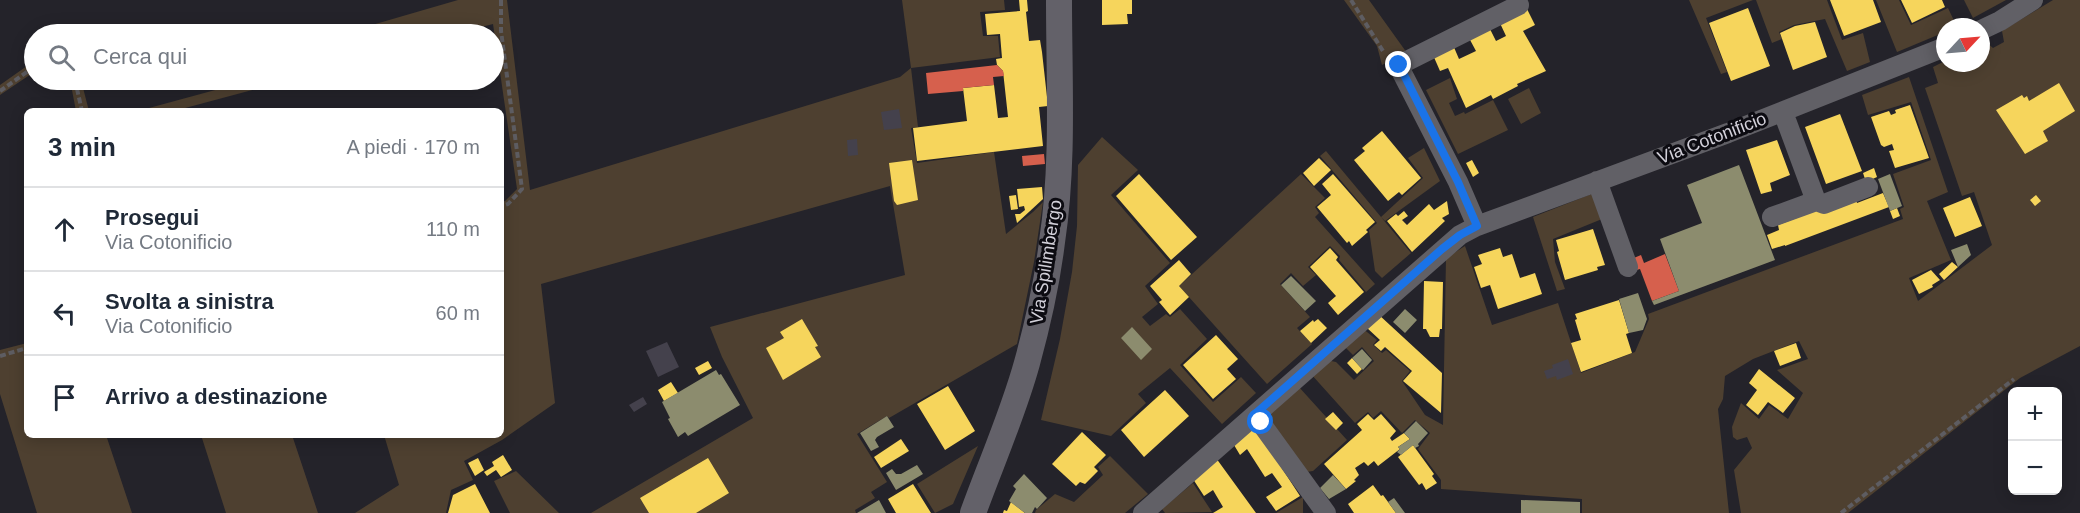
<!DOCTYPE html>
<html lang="it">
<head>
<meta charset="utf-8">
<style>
	:root { --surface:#fff; --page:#f6f6f7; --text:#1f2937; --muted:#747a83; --line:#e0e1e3 }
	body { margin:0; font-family:Arial,sans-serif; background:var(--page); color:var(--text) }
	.controls { position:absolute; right:18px; bottom:18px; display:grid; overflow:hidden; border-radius:9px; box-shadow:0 3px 15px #0003 }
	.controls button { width:54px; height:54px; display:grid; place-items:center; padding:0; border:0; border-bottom:2px solid var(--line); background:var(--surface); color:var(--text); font:30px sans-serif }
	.compass { position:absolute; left:1936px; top:18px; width:54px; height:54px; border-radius:50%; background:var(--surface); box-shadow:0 3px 15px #0003; rotate:64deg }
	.stop { position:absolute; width:18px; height:18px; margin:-14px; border:4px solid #1a73e8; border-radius:50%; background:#fff }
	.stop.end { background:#1a73e8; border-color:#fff; box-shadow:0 2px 6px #0008 }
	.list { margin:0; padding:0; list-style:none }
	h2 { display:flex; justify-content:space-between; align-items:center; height:78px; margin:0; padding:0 24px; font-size:26px }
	h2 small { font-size:20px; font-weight:400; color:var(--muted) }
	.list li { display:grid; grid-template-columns:39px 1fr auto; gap:18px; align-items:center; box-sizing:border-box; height:84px; padding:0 24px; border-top:2px solid var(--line) }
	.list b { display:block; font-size:22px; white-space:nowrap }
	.list p { margin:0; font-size:20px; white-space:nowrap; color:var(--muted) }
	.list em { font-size:20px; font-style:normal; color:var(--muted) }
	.icon { flex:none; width:33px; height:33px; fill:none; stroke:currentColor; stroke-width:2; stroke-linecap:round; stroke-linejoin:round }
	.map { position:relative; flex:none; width:2080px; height:513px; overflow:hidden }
	.search { position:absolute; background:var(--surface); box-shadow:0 3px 15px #0003; left:24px; top:24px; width:480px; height:66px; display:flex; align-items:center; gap:15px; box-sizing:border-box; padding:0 21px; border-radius:33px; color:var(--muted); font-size:22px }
	.panel { position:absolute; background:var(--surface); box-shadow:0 3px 15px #0003; left:24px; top:108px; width:480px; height:330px; border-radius:9px }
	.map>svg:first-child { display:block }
	.green { fill:#4e4030 }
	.homes { fill:#f6d55c }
	.shops { fill:#d6604d }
	.industry { fill:#8c8c6e }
	.building { fill:#44414c }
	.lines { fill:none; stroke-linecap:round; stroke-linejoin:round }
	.path { stroke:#5e5d62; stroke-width:4; stroke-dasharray:6 3; stroke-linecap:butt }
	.minor { stroke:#616066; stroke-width:20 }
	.major { stroke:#636169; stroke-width:26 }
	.route { stroke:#1a73e8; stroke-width:8 }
	.labels { text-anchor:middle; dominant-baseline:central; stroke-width:6; stroke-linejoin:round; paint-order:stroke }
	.street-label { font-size:18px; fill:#d2d0d9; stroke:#0c0b11 }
</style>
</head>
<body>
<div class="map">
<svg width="2080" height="513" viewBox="0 0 2080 513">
	<rect width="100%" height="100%" fill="#24232a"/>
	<path class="green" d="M 458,0 L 507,0 L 530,190 L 900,77 L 911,68 L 902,0 L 1004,0 L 1005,10 L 980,12 L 983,36 L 998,36 L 1000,57 L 911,68 L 918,127 L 911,128 L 917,163 L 994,152 L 1006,234 L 1033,212 L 1043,202 L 1034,262 L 1017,344 L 889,418 L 887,416 L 857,434 L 887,482 L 871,492 L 875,498 L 855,510 L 856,513 L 591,513 L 753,418 L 722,357 L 710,327 L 905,275 L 890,186 L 541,284 L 555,403 L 502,440 L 464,461 L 473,480 L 451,490 L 446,513 L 355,513 L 399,485 L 384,435 L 501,435 L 501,202 L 505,201 L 517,189 L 493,24 L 454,34 L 341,34 Z
		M 1344,0 L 1369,0 L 1407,53 L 1382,65 L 1377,46 Z
		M 1689,0 L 1753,0 L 1706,18 L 1727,72 L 1721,74 Z
		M 1756,0 L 1827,0 L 1842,40 L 1863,33 L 1870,62 L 1847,71 L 1825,19 L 1794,25 L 1779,32 L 1782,39 L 1772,43 Z
		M 1876,0 L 1899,0 L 1911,25 L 1948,8 L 1957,27 L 1945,27 L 1945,32 L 1897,52 Z
		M 1964,0 L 2006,0 L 1973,18 Z
		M 2053,0 L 2080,0 L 2080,346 L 2020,378 L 1848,513 L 1741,513 L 1734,470 L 1752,448 L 1747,437 L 1737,440 L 1733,437 L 1732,427 L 1741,403 L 1759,419 L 1769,405 L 1788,419 L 1803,393 L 1777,370 L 1808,359 L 1799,341 L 1753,359 L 1725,376 L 1723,399 L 1718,409 L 1729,513 L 1582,513 L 1582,499 L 1441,489 L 1441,480 L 1418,449 L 1430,433 L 1415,420 L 1402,433 L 1381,411 L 1373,418 L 1368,412 L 1355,423 L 1311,374 L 1326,360 L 1336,362 L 1354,380 L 1374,361 L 1362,347 L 1353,355 L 1343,345 L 1362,328 L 1377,340 L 1373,345 L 1382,353 L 1386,350 L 1410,371 L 1402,381 L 1425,415 L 1443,425 L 1446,258 L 1465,246 L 1492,325 L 1558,303 L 1581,373 L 1635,352 L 1649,319 L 1648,314 L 1903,219 L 1900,209 L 1904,207 L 1893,174 L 1931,160 L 1911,102 L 1868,115 L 1862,95 L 1909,77 L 1948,192 L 1927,201 L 1951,260 L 1909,278 L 1918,301 L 1992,245 L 1974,192 L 1962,196 L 1925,88 L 1938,83 L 1933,67 L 1945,61 L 1945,63 L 1981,63 L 1981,43 L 1985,41 L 1993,48 L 2004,42 L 2002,31 Z
		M 34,61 L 34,72 L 0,95 L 0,85 Z
		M 1450,78 L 1457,99 L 1449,103 L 1455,116 L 1464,112 L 1465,114 L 1493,100 L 1508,130 L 1458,154 L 1426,90 Z
		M 70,80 L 81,80 L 89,111 L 76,111 Z
		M 252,80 L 290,80 L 174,111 L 138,111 Z
		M 1529,88 L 1541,113 L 1521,124 L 1508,99 Z
		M 1102,137 L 1138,170 L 1111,195 L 1170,263 L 1145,286 L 1158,304 L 1142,317 L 1150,326 L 1166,314 L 1170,317 L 1180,309 L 1207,339 L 1180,365 L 1213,402 L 1241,377 L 1256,393 L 1222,424 L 1170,368 L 1138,394 L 1146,403 L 1111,436 L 1041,420 L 1060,339 L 1072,272 L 1077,226 L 1078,165 Z
		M 1424,148 L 1440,181 L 1385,221 L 1381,217 L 1423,178 L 1408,158 Z
		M 1326,151 L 1411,253 L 1382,278 L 1375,271 L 1369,230 L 1377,223 L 1320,156 Z
		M 1301,174 L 1325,198 L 1315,207 L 1319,213 L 1315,217 L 1375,284 L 1366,292 L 1339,260 L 1340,256 L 1330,246 L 1308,267 L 1316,275 L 1303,286 L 1291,273 L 1280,284 L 1310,317 L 1297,328 L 1312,344 L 1267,384 L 1179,286 Z
		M 1594,193 L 1602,219 L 1553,239 L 1555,262 L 1565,289 L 1557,291 L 1533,217 Z
		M 27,343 L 27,435 L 106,435 L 132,513 L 37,513 L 0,394 L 0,350 Z
		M 1298,386 L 1347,440 L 1313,471 L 1306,472 L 1265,416 Z
		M 201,435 L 292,435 L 318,513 L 226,513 Z
		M 978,446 L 953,504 L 935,513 L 917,484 Z
		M 1110,456 L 1148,494 L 1125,513 L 1035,513 L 1036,510 L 1055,494 L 1074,502 L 1103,475 L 1098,467 Z
		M 516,471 L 559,513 L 510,513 L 494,481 Z
		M 1193,483 L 1212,512 L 1165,513 L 1162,509 Z
		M 1303,497 L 1303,513 L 1276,513 Z"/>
	<path class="homes" d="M 1019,0 L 1027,0 L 1028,11 L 1026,12 L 1029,41 L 1040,40 L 1042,52 L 1048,106 L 1039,107 L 1043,146 L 917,161 L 913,128 L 967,121 L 963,88 L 994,85 L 998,118 L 1008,117 L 1003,71 L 997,65 L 996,59 L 1002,58 L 1000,34 L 987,35 L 985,14 L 1020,11 Z
		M 1102,0 L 1132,0 L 1132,14 L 1127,14 L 1128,24 L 1102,25 Z
		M 1830,0 L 1873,0 L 1881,22 L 1844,36 Z
		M 1901,0 L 1942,0 L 1945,7 L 1912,23 Z
		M 1526,7 L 1535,25 L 1523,31 L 1546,71 L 1517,84 L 1518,86 L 1493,99 L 1491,95 L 1466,108 L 1448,68 L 1440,71 L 1433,55 L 1453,45 L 1459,59 L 1476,51 L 1469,38 L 1489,27 L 1496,41 L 1506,36 L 1499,21 Z
		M 1748,8 L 1770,66 L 1731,81 L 1709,23 Z
		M 1815,22 L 1827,57 L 1793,70 L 1780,33 L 1795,26 Z
		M 2059,83 L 2075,111 L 2043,131 L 2048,141 L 2025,154 L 1996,110 L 2022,95 L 2024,98 L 2027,96 L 2029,101 Z
		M 1910,105 L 1929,158 L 1895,168 L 1889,151 L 1894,150 L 1892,144 L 1884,147 L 1881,145 L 1871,117 L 1889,111 L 1891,115 L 1896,113 L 1895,110 Z
		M 1840,114 L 1862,171 L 1826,184 L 1805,127 Z
		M 1382,131 L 1421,178 L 1402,195 L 1399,192 L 1388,201 L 1354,160 L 1365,151 L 1362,148 Z
		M 1777,140 L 1790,175 L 1770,183 L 1772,191 L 1761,194 L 1746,150 Z
		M 1319,158 L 1331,170 L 1314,186 L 1303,173 Z
		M 912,160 L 918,200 L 897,205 L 894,201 L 889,163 Z
		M 1472,160 L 1479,173 L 1473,177 L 1466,163 Z
		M 1874,168 L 1877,177 L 1866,182 L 1863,173 Z
		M 1139,174 L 1197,237 L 1171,260 L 1116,196 Z
		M 1333,174 L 1375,222 L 1366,230 L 1368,232 L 1352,246 L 1349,241 L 1347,243 L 1317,207 L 1331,195 L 1322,184 Z
		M 1042,187 L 1043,199 L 1017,223 L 1015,214 L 1020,214 L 1025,210 L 1024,206 L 1019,207 L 1017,189 Z
		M 1883,193 L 1889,207 L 1785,246 L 1785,245 L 1772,249 L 1767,235 L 1779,230 L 1778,225 L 1855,196 L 1857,203 Z
		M 1016,195 L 1018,209 L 1011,210 L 1009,196 Z
		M 2036,195 L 2041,201 L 2035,206 L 2030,200 Z
		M 1970,197 L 1982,226 L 1955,237 L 1943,208 Z
		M 1447,201 L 1449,214 L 1442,218 L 1445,221 L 1412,252 L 1387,221 L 1396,214 L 1398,216 L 1404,211 L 1408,216 L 1402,220 L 1407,225 L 1429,204 L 1434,210 Z
		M 1897,208 L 1900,216 L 1893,219 L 1890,211 Z
		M 1593,229 L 1605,265 L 1597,267 L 1598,270 L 1565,280 L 1557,252 L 1559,251 L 1556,240 Z
		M 1330,248 L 1338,257 L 1336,260 L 1364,292 L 1338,315 L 1328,303 L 1336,296 L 1310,267 Z
		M 1500,248 L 1503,257 L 1512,254 L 1520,278 L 1535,273 L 1542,294 L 1498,309 L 1490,285 L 1481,288 L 1474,267 L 1482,264 L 1478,255 Z
		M 1179,260 L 1191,274 L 1179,286 L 1189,297 L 1170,315 L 1159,302 L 1162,300 L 1150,286 Z
		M 1952,262 L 1958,267 L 1944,280 L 1939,274 Z
		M 1931,270 L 1940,280 L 1932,285 L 1933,287 L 1919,294 L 1912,280 Z
		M 1424,281 L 1443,282 L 1442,329 L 1440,329 L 1439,337 L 1430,337 L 1426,329 L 1423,329 Z
		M 1619,300 L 1629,333 L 1626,334 L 1632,353 L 1581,372 L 1571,343 L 1581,340 L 1575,320 L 1577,319 L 1575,314 Z
		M 1378,314 L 1442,373 L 1441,413 L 1403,381 L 1412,371 L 1385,347 L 1381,351 L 1374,345 L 1380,340 L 1366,327 Z
		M 802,319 L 818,346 L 815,347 L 821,357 L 783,380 L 766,348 L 784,338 L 780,332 Z
		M 1318,319 L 1327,328 L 1311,343 L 1300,331 L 1313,320 L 1314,322 Z
		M 1216,335 L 1238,359 L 1227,369 L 1236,379 L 1213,399 L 1183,365 Z
		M 1796,343 L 1801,358 L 1780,366 L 1774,351 Z
		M 1352,358 L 1362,369 L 1357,374 L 1347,363 Z
		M 708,361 L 712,368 L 699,375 L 695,368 Z
		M 1759,369 L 1795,398 L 1783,413 L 1768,402 L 1758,415 L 1746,405 L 1757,390 L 1749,383 Z
		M 671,382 L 678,393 L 664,401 L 658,390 Z
		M 948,386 L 975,431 L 945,450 L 917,404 Z
		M 1165,390 L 1189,416 L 1144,457 L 1121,430 Z
		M 1333,412 L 1343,423 L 1336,430 L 1325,419 Z
		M 1368,414 L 1374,420 L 1381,414 L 1396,431 L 1390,438 L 1392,441 L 1404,433 L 1410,439 L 1398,447 L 1400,449 L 1378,466 L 1374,461 L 1368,466 L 1364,462 L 1355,468 L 1359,475 L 1354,480 L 1356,481 L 1346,489 L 1324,464 L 1362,430 L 1357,424 Z
		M 1253,424 L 1300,496 L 1276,511 L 1266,497 L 1282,487 L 1272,473 L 1265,477 L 1247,449 L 1240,455 L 1234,445 Z
		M 1082,432 L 1106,455 L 1094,467 L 1098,471 L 1085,484 L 1080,482 L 1076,486 L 1052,464 Z
		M 901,439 L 909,451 L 881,468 L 874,457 Z
		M 1413,445 L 1434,474 L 1432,476 L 1437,483 L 1426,490 L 1422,483 L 1419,485 L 1398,457 Z
		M 503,455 L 512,470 L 501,477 L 496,470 L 487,476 L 484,472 L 494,466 L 492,462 Z
		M 478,458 L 484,470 L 475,476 L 468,463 Z
		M 708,458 L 729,493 L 696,513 L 649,513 L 640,498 Z
		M 1216,458 L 1256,513 L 1213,513 L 1223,507 L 1213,490 L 1204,496 L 1193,479 Z
		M 475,484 L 490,513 L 448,513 L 453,495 Z
		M 913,484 L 931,513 L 896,513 L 888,499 Z
		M 1373,485 L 1381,496 L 1383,495 L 1396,513 L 1354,513 L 1348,504 Z
		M 1011,502 L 1025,513 L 1003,513 L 1004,510 L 1007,511 Z"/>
	<path class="shops" d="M 997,65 L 1003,71 L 1004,76 L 993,77 L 994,85 L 963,88 L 963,91 L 928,94 L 926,73 Z
		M 1044,154 L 1045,164 L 1023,166 L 1022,156 Z
		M 1665,254 L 1679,291 L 1652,301 L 1640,269 L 1633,271 L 1629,260 L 1641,255 L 1644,263 Z"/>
	<path class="industry" d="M 1739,165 L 1775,260 L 1654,305 L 1652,301 L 1679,291 L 1660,239 L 1702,223 L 1687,185 Z
		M 1890,174 L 1902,206 L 1890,211 L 1878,179 Z
		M 1967,244 L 1971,255 L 1958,267 L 1951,250 Z
		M 1291,276 L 1316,301 L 1305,311 L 1281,285 Z
		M 1638,293 L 1647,319 L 1643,330 L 1629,333 L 1619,299 Z
		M 1405,309 L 1417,320 L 1405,333 L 1393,322 Z
		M 1132,327 L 1152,349 L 1141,360 L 1121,338 Z
		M 1362,349 L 1372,360 L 1363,370 L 1352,358 Z
		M 716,370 L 719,375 L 721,374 L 740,405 L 688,436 L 685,432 L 678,437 L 668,419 L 670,418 L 662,402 Z
		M 887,416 L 894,427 L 877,437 L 875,440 L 879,447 L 871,451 L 860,433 Z
		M 1416,421 L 1428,433 L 1418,444 L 1419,446 L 1415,448 L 1413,445 L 1401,455 L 1397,452 L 1400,449 L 1398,447 L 1410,439 L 1404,433 Z
		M 917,465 L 923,474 L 896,490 L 886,473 L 892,469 L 896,474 L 901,474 Z
		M 1024,474 L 1047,498 L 1037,509 L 1035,507 L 1032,513 L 1025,513 L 1009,501 L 1016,489 L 1013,486 Z
		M 1333,475 L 1346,489 L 1329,499 L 1320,488 Z
		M 1394,498 L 1405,513 L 1396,513 L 1388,502 Z
		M 879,500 L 886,513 L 857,513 Z
		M 1521,500 L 1580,502 L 1580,513 L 1521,513 Z"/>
	<path class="building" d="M 899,109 L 902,128 L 884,130 L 881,112 Z
		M 857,139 L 858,155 L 848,156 L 847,140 Z
		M 667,342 L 679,367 L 658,377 L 646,351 Z
		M 1568,359 L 1573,374 L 1557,380 L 1556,376 L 1547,379 L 1544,371 L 1553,368 L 1552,365 Z
		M 643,397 L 647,404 L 634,412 L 629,405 Z"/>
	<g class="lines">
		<path class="path" d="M 501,0 L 501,31 L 522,189 L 508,204 L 501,206
			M 1351,0 L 1383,51
			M 75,80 L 82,111
			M 0,91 L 34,67
			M 0,356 L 27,348
			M 1841,513 L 2014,379"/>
		<path class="minor" d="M 1981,30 L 2000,21 L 2033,0
			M 1397,63 L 1458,182 L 1477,226
			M 1399,65 L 1519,5
			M 1597,181 L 1628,267
			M 1816,201 L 1824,204 L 1868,187
			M 1772,217 L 1816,201 L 1783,112
			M 1255,415 L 1326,513
			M 1143,513 L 1460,235 L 1477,226 L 1728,133 L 1945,47"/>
		<path class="major" d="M 973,513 C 991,463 1013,414 1027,363 C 1038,323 1047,283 1052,242 C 1064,163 1059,80 1059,0"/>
	</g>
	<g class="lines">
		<path class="route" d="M 1261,422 L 1255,414 L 1442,249 L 1460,235 L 1477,226 L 1458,182 L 1399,65"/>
	</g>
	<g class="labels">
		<g class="street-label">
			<text transform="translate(1712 138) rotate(-21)">Via Cotonificio</text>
			<text transform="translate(1046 262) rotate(-81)">Via Spilimbergo</text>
		</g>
	</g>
</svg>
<div class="controls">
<button>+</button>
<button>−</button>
</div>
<svg class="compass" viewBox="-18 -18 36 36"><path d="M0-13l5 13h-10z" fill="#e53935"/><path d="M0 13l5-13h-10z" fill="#747a83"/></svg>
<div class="stop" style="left:1261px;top:422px"></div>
<div class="stop end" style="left:1399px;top:65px"></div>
<div class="search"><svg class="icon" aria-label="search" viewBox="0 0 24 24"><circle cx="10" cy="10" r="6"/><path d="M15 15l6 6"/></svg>Cerca qui</div>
<section class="panel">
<h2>3 min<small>A piedi · 170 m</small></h2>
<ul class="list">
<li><svg class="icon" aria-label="ahead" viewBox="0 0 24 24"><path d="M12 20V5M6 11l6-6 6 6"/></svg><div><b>Prosegui</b><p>Via Cotonificio</p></div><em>110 m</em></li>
<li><svg class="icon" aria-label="left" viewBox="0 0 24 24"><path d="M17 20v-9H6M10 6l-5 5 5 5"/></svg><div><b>Svolta a sinistra</b><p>Via Cotonificio</p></div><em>60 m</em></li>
<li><svg class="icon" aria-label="arrive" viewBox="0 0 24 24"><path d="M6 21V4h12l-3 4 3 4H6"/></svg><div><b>Arrivo a destinazione</b></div></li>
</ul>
</section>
</div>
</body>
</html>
